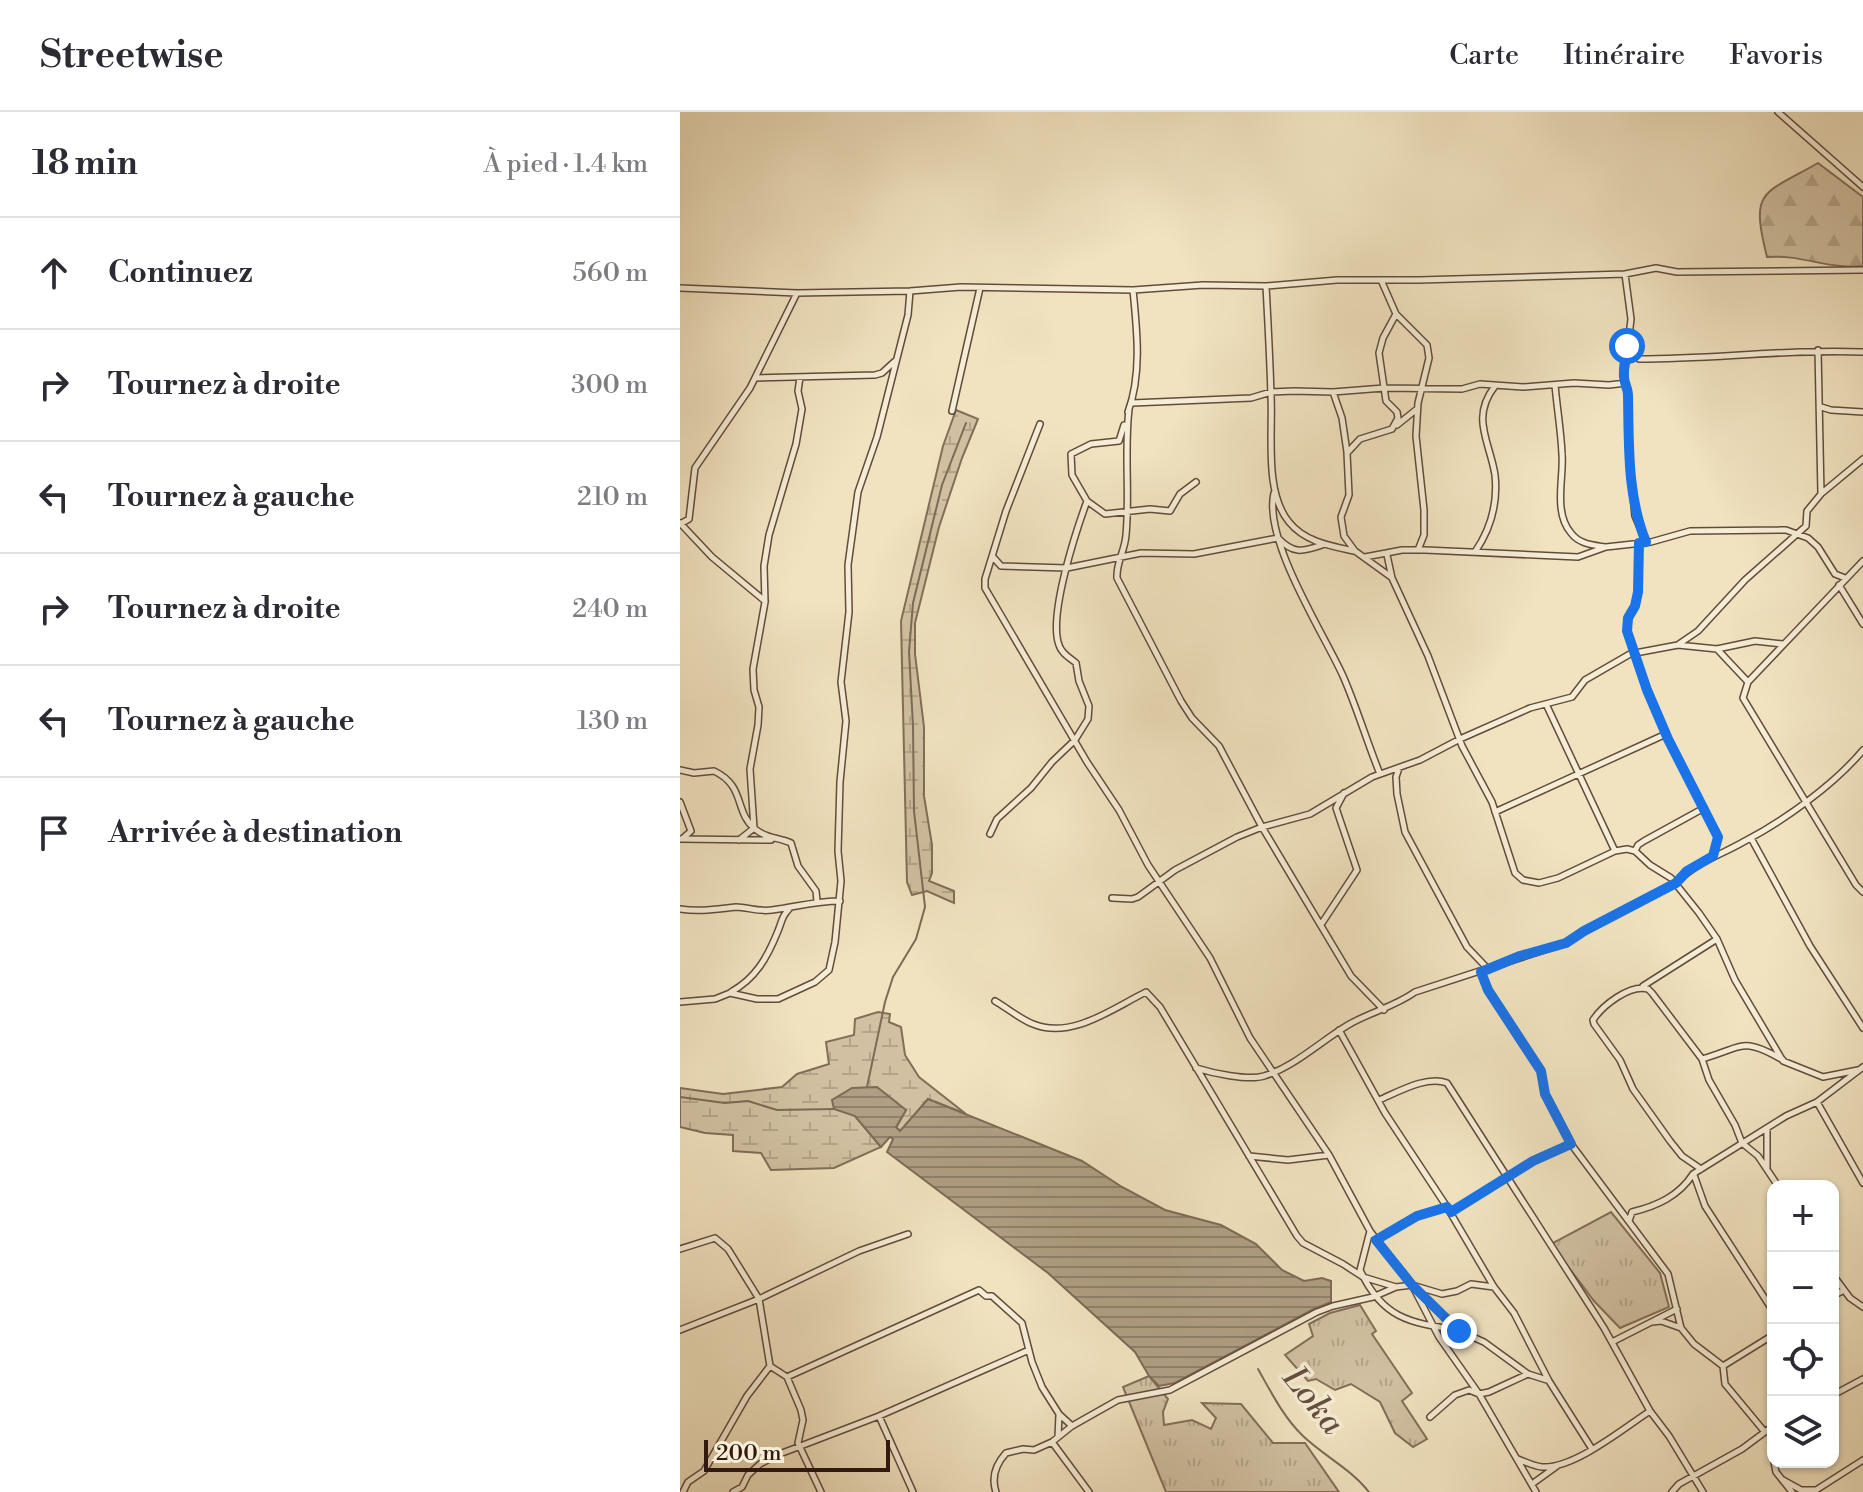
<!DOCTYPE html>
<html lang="fr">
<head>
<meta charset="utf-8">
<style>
	:root { --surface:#fff; --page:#f7f7f7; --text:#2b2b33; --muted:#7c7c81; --line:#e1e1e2 }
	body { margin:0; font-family:"Libre Bodoni",serif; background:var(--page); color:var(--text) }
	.controls { position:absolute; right:24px; bottom:24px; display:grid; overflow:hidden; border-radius:16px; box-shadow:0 2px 6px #0004 }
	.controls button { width:72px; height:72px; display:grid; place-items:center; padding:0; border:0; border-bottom:2px solid var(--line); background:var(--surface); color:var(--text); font:40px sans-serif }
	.scale { position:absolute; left:24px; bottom:20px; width:186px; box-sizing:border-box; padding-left:8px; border:4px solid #321a10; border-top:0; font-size:22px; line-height:28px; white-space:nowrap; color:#321a10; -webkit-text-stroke:6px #f6edd6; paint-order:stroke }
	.stop { position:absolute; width:24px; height:24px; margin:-18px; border:6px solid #1a73e8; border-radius:50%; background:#fff }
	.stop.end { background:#1a73e8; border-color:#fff; box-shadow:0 2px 8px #0008 }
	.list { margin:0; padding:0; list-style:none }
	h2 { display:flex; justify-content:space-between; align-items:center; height:104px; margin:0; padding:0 32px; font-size:34px }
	h2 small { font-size:26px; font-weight:400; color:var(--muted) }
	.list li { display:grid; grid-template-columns:52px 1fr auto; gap:24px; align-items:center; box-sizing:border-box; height:112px; padding:0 32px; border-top:2px solid var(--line) }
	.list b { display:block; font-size:30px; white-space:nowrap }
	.list em { font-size:26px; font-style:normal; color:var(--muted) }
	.icon { flex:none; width:44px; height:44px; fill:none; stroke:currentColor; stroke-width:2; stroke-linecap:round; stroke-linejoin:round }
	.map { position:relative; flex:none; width:1183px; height:1380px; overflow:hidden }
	header { display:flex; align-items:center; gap:48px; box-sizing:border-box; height:112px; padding:0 40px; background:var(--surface); border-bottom:2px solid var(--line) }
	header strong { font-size:38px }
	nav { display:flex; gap:44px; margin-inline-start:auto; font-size:28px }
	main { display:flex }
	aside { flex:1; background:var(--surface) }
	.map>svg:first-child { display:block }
	.grass { fill:url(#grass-tufts); stroke:#826e59; stroke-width:2 }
	.forest { fill:url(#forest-firs); stroke:#826e59; stroke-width:2 }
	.wetland { fill:url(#wetland-marsh); stroke:#826e59; stroke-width:2 }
	.water { fill:url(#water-rules); stroke:#7e6a56; stroke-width:2 }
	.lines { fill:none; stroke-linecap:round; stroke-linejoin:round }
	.stream { stroke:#7e6a56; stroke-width:2 }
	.street-casing { stroke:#624c3c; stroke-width:8 }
	.street { stroke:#f6edd6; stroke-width:5 }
	.route { stroke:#1a73e8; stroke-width:10 }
	.labels { text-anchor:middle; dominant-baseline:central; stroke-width:7; stroke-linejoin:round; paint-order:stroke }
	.water-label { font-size:34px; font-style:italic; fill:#644f3e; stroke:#f6edd6 }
</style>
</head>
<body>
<header>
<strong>Streetwise</strong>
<nav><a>Carte</a><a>Itinéraire</a><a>Favoris</a></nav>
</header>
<main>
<aside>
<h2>18 min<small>À pied · 1.4 km</small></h2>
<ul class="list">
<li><svg class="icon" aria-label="ahead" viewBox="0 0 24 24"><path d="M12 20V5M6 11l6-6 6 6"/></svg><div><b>Continuez</b></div><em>560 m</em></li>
<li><svg class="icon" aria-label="right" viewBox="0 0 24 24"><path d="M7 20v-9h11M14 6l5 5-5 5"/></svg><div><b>Tournez à droite</b></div><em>300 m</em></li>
<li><svg class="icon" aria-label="left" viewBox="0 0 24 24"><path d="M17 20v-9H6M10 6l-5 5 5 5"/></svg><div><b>Tournez à gauche</b></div><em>210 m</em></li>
<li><svg class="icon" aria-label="right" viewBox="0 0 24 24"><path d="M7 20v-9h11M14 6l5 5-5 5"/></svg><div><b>Tournez à droite</b></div><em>240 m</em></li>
<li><svg class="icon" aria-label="left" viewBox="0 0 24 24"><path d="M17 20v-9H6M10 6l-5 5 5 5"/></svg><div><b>Tournez à gauche</b></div><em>130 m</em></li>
<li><svg class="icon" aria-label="arrive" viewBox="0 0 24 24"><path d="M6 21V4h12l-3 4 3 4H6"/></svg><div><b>Arrivée à destination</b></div></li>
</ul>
</aside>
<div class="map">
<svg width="1183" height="1380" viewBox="0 0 1183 1380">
	<defs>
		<pattern id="grass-tufts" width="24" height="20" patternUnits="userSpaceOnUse" patternTransform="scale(2)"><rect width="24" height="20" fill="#d1c1a2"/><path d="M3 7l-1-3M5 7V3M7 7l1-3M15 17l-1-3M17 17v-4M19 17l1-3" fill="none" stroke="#b4a58a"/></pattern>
		<pattern id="forest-firs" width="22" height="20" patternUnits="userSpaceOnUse" patternTransform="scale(2)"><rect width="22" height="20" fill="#d1c1a2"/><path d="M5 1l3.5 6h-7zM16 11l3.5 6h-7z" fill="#b4a58a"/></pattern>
		<pattern id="wetland-marsh" width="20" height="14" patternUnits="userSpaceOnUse" patternTransform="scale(2)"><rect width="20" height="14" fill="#d1c1a2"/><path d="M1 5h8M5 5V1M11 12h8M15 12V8" fill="none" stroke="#b4a58a"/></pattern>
		<pattern id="water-rules" width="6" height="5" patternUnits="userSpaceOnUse" patternTransform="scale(2)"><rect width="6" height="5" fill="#b09f84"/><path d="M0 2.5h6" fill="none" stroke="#90816b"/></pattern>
	</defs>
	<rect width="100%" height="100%" fill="#f1e3c0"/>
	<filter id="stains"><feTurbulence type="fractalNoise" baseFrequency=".0025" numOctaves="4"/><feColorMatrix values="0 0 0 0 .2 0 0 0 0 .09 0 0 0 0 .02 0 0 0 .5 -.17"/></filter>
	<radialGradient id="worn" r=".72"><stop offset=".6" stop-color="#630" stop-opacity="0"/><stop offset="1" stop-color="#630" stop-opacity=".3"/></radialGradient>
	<path class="grass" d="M 931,1100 L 980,1161 L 989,1195 L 940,1216 L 914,1189 L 871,1132 Z
		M 680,1193 L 696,1219 L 692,1222 L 732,1281 L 722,1289 L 747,1327 L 733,1335 L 715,1321 L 700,1290 L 671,1272 L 655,1278 L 636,1267 L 628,1269 L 605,1243 L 633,1224 L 629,1212 L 650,1201 Z
		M 469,1264 L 488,1287 L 483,1300 L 484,1313 L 512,1308 L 531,1317 L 536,1306 L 522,1291 L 561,1292 L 593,1331 L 625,1331 L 659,1380 L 486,1380 L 443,1275 Z"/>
	<path class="forest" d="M 1138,51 L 1183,85 L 1183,154 C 1150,158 1120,142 1087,145 C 1070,77 1082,83 1138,51 Z"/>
	<path class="wetland" d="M 276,298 L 298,307 L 282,346 L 259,415 L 235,511 L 235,542 L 244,615 L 244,684 L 252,733 L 252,761 L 249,769 L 274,779 L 274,791 L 247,779 L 232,783 L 227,770 L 221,509 L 263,334 Z
		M 198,900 L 210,902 L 209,910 L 221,915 L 225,943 L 239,965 L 286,1002 L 248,987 L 221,1019 L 216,1016 L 226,998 L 175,1004 L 201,1035 L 154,1056 L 91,1058 L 81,1041 L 53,1039 L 53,1023 L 25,1021 L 0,1015 L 0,976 L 43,982 L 102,975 L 117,962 L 149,952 L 146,930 L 174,923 L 175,907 Z"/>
	<path class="water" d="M 197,975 L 226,998 L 216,1015 L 220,1019 L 248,987 L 402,1049 L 442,1075 L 485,1098 L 541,1113 L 576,1132 L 602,1158 L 624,1169 L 642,1166 L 651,1169 L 651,1190 L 632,1198 L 495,1271 L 479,1274 L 469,1264 L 455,1240 L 368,1161 L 207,1040 L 213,1027 L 210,1025 L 201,1035 L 175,1004 L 154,997 L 152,988 L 172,976 Z"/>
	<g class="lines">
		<path class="stream" d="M 187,975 L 205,890 L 213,865 L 236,827 L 245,795 L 234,699 L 233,614 L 229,540 L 233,491 L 262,373 L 286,311
			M 0,985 L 45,991 L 68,989 L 97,998 L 154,997
			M 578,1257 C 591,1280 604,1306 623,1324 C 644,1344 671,1357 689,1380"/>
		<g class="street-casing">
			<path id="street" d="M 1098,0 L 1183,75
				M 945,162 L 951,207 L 944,266 L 948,278 L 949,342 L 955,404 L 966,430
				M 701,168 L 716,202 L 747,233 L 749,246 L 738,291 L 736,324 L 744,398 L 744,423 L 738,438
				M 586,174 C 588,211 590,247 591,284 C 593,321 584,380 609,410 C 625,430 651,434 674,439
				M 0,176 L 117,181 L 230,179 L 281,175 L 453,178 L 523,173 L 586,174 L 657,168 L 739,168 L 945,162 L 976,156 L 997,160 L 1183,158
				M 947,234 L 959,247 C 1034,247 1108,237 1183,240
				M 75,266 L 195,263 L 202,261 L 214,250
				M 875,273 C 877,296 881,319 882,342 C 884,366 873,400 891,421 C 899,432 913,433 925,435
				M 653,280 L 662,306 L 667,340
				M 452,291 L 571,286 L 591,280 L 614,279 L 653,280 L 704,276 L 782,277 L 800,272 L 843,275 L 894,271 L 929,273 L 946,271
				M 1141,295 L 1151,298 L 1183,300
				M 449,297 C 444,339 450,381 446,423 C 445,439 436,450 437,466 L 501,589 L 512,606 L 539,634 L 582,715 L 671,864 L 704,898
				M 272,299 L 300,176
				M 448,300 C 462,262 457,218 453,178
				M 360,312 L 326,399 L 305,467 L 305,476 L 407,650 L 439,698 L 468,753 L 530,846 L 570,926 L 649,1043 L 690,1119 L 732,1173 L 759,1225 L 799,1282 L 856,1380
				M 717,313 L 737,297
				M 594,381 C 583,428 643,520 663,564 C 677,596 687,630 700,662
				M 1142,381 L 1183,347
				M 407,389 L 425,402 L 470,397 L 490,399 L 500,382 L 516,370
				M 0,411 L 32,445 L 85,489
				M 0,412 L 9,407 L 15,356 L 70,276 L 117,181
				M 959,432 L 958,480 L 955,494 L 948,506 L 947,519 L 967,578 L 988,627 L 1038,725 L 1033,743
				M 795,440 C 810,418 818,391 815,363 C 810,330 790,306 815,274
				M 707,443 L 712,466 L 748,544 L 782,634 L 812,690 L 835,761 L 843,768 L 859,771 L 878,766 L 935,739 L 947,737 L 955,739 L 970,753 L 991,766 L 1019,801 L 1037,827 L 1055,868 L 1103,949 L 1143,965 L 1178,958
				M 313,445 L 321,454 L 387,456 L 461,441 L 514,442 L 598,426 C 613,442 622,440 642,433
				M 685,445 L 722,438 L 745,438 L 898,445 L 926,435 L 971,430 L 1010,419 L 1106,418 L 1128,426 L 1138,435 L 1155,462 L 1165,466
				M 1183,449 L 1068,570 L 1063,586 L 1176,773 L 1183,780
				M 711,465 L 675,439 L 664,424 L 661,405 L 669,383 L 667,341 L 680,327 L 712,317 L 718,306 L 717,300 L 706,289 L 699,241 L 703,226 L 716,202
				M 1159,473 L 1183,512
				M 999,532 L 1018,519 L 1065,468 L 1126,414 L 1127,399 L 1141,382 L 1138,238
				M 1037,537 L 1068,570
				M 866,592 L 935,739
				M 719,656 L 716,665 L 717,682 L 725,720 L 787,835 L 808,857
				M 0,658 L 14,661 L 34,659 C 66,674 54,700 75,717 C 87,727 98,725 111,731 L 118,754 L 136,779 L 137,789
				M 0,690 L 11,719 L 2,727
				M 815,700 L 986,622
				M 310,722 L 317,707 L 351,676 L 372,650 L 395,628 L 408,607 L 409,594 L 399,569 L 396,551 C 390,546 381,541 379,533 C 368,504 396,419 407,389 L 392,363 L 391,342 L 411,332 L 439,329 L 444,313
				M 1071,726 L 1130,834 L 1183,916
				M 0,727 L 91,728
				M 59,728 L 74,716 L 70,657 L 78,613 L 79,595 L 74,578 L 73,557 L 85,490 L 84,454 L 89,423 L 116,332 L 122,297 L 118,279 L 120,265
				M 955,739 L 958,733 L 964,729 L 1024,696
				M 432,786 L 452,787 L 458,785 L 495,758 L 557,725 L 582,715 L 630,702 L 692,665 L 740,648 L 780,627 L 850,596 L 892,585 L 905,568 L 950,542 L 998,533 L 1037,537 L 1075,529 L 1103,532
				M 0,797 C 20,800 36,797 56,795 C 68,795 77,800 92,798 C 116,795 136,789 160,789
				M 642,811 L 677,758 L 656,696 L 664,681
				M 801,860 L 808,878 L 861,959 L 865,982 L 891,1032 L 988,1162 L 1001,1216 L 1014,1232 L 1043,1254
				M 963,874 L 1037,827
				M 51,880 C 76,866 87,846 98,819 C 102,809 102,804 110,796
				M 315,889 C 327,896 340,907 353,912 C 392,928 433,896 466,880 L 480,895 L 617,1124 L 623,1131 L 663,1152 L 683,1165 L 716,1175
				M 0,890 L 35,887 L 50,881 L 77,887 L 98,887 L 135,870 L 149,858 L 155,830 L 161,769 L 158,739 L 160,670 L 166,609 L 161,570 L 169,500 L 168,453 L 178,380 L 197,325 L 228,203 L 230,179
				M 659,918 L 705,1001 L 767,1095 L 814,1175 L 834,1201 L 869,1269 L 912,1337
				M 1022,947 C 1064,935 1062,924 1103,948
				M 516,956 C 532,961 568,969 584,964 C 614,955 641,929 668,913 C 690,900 714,895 735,880 L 886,831 L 904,819 L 996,771 C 1016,750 1041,743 1065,729 C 1105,708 1155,672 1183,638
				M 699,988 C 718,980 747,963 767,971 L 924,1216 L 970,1299 L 989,1324 L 1023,1380
				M 1137,990 L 1183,1071
				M 1087,1017 L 1087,1055
				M 569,1044 L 608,1048 L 649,1043
				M 1021,1057 L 1002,1044 L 990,1029 L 953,977 L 940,948 L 914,912 L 913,908 C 923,893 950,872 968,877 L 972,881 L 1022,947 L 1029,968 L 1055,1013 L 1062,1031 L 1078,1044 L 1098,1074
				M 1014,1063 L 1025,1094 L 1093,1199
				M 771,1100 L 853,1049 L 891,1032
				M 949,1109 L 952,1100 C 977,1094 999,1084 1013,1062 L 1106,1004 L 1137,990 L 1183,955
				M 690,1119 L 680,1158 C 702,1206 729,1211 778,1218
				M 696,1128 L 737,1104 L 767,1095
				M 0,1137 L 35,1126 L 48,1137 L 79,1187 L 90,1254 L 107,1265 L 121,1298 L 123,1308 L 118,1331 L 141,1380
				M 1153,1163 L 1170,1186 L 1183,1195
				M 736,1177 L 779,1219 L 804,1230 L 848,1262 L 867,1268
				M 1153,1184 L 1164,1178
				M 972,1210 L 981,1209 L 1001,1216
				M 0,1218 L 79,1187 L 179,1139 L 228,1122
				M 932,1230 L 997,1197
				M 1043,1254 L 1045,1272 L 1084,1319
				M 1043,1254 L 1093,1223
				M 107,1265 L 299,1178 L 306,1184 L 312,1184 L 342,1211 L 352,1250 L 362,1275 L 379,1302 L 392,1314
				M 1153,1283 L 1183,1267
				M 199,1304 L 233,1380
				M 750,1305 L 775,1283 L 789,1278 L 799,1282 L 809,1280 L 848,1262
				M 378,1325 L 379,1303
				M 372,1330 L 409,1380
				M 838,1347 C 845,1350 854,1354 862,1355 C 894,1357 944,1316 970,1299
				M 1094,1350 L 1096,1360 L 1112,1380
				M 1103,1368 L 1121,1378 L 1136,1378 L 1183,1348
				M 852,1372 L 877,1354
				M 3,1380 L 8,1370 L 24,1359 L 67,1284 L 90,1254
				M 53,1380 L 62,1375 L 68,1363 L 80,1352 L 97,1343 L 199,1304 L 349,1238
				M 316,1380 C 311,1365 316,1352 326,1341 L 343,1337 L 354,1338 L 372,1330 L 392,1314 L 438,1288 L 490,1278 L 637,1200 L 653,1194 L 693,1185 L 716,1175 L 732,1173 L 762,1182 L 777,1179 L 791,1172 L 814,1175
				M 992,1380 L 999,1372 L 1062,1337 L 1093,1314"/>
		</g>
		<use href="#street" class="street"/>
	</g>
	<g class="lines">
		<path class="route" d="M 779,1219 L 732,1173 L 696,1128 L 737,1104 L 767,1095 L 771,1100 L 853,1049 L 891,1032 L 865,982 L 861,959 L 808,878 L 801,860 L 840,844 L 886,831 L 904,819 L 996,771 L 1007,759 L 1033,744 L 1038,725 L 988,627 L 967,578 L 947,519 L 948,506 L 955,494 L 958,480 L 959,431 L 966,430 C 947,384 949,333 948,283 C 948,276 944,271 944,265 C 943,255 946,244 947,234"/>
	</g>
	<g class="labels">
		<g class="water-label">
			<text transform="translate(633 1289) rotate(51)">Loka</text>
		</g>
	</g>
	<rect width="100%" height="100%" filter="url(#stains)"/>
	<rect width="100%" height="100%" fill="url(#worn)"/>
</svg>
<div class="controls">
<button>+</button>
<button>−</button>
<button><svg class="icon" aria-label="locate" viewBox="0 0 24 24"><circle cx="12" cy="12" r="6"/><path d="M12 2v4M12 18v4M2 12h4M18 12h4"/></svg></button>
<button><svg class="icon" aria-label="layers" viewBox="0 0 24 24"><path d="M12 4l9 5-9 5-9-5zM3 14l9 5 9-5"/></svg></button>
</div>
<div class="scale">200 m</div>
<div class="stop" style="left:947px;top:234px"></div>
<div class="stop end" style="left:779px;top:1219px"></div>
</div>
</main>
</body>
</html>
